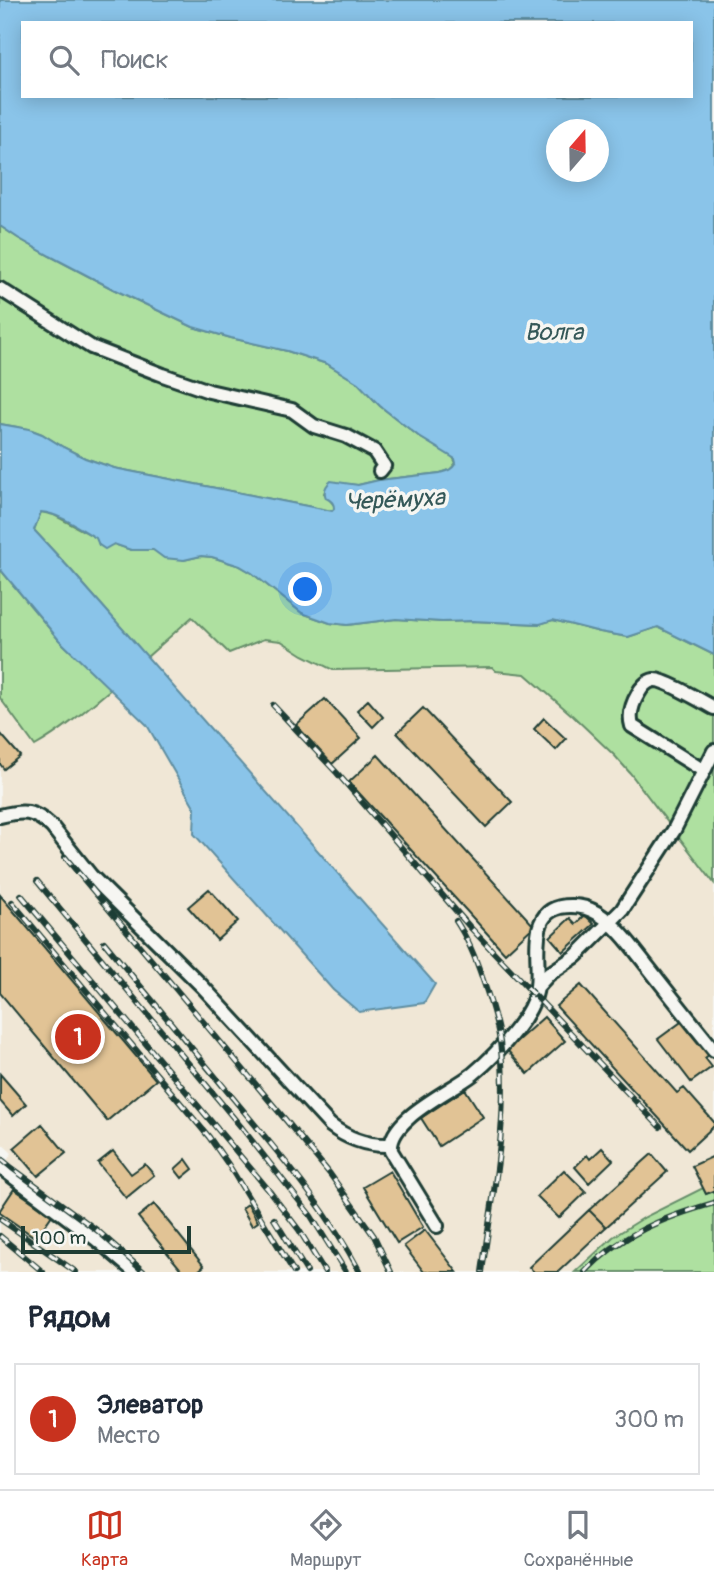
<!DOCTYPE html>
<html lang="ru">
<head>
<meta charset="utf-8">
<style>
	:root { --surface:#fff; --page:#f2f2f3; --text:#1f2937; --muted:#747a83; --line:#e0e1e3; --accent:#c8321e }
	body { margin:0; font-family:Pangolin,sans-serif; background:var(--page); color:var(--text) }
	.compass { position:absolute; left:546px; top:119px; width:63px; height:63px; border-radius:50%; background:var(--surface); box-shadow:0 4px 18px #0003; rotate:20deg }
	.scale { position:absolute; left:21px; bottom:18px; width:170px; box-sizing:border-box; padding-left:7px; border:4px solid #1f3d34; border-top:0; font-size:19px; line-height:24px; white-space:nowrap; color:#1f3d34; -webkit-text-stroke:5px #f6f6f2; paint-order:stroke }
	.you { position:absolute; left:306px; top:590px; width:24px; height:24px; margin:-18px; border:5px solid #fff; border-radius:50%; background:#1a73e8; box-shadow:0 0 0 10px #1a73e833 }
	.badge { display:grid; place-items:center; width:46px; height:46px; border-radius:50%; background:var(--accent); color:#fff; font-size:23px; font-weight:700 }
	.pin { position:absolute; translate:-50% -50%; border:4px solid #fff; box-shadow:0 2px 7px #0006 }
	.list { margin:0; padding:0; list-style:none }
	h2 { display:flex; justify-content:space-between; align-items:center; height:91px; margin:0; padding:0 28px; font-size:30px }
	h2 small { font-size:23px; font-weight:400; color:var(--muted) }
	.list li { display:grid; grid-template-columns:46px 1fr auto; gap:21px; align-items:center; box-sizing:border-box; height:112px; margin:0 14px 14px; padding:0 14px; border:2px solid var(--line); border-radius:0px }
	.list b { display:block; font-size:26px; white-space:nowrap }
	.list p { margin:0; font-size:23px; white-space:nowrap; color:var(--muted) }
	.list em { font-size:23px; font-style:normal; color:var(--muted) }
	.icon { flex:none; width:38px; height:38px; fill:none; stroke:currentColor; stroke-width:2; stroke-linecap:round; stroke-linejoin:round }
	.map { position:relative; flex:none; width:714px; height:1272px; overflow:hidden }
	.search { position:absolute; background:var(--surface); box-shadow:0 4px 18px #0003; left:21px; right:21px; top:21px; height:77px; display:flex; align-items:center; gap:18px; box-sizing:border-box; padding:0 24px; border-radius:0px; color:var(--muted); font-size:26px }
	.sheet { height:217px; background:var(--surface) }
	nav { display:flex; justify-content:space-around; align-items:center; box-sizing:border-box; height:98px; border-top:2px solid var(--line); background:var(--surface); font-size:19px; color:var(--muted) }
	nav a { display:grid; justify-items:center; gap:4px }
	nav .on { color:var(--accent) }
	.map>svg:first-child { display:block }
	.built { fill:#f0e7d6 }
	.green { fill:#aee0a0; stroke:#668e6a; stroke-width:2 }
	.water { fill:#8ac4e9; stroke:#5f8ea1; stroke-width:2; fill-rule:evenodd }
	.building { fill:#e1c395; stroke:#1f3d34; stroke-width:2 }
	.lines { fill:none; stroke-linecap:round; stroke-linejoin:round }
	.minor-casing { stroke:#1f3d34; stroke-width:18 }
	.minor { stroke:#f6f6f2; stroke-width:12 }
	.rail-casing { stroke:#1f3d34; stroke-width:6 }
	.rail { stroke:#f6f6f2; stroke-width:3.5; stroke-dasharray:10; stroke-linecap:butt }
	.labels { text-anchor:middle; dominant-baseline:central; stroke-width:7; stroke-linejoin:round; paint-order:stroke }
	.water-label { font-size:24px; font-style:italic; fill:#345858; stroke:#f6f6f2 }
</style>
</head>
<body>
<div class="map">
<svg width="714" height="1272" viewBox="0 0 714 1272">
	<rect width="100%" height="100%" fill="#f6f6f2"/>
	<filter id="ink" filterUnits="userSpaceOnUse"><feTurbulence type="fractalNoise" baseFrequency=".0143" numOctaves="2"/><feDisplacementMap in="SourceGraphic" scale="14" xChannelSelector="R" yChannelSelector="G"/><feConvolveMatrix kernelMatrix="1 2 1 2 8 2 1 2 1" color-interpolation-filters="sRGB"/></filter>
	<g filter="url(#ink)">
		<path class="built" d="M 192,617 L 229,653 L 264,639 L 281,641 L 303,655 L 492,667 L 496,671 L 525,674 L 573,716 L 615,756 L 630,773 L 714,883 L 714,1191 L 706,1194 L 703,1189 L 613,1237 L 575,1272 L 0,1272 L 0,1171 L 12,1153 L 0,1142 L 0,698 L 35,746 L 52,736 L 79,716 L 111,689 L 147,725 L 195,808 L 194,834 L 333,990 L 359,1012 L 435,983 L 147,657 Z"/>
		<path class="green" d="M 0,226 L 18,238 L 50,256 L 113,289 L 193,327 L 231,338 L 287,351 L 327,364 L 358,383 L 380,406 L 421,438 L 453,457 L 456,463 L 450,470 L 440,473 L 379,480 L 358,485 L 329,483 L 324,493 L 334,505 L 334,509 L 332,511 L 114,468 L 85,458 L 63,447 L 42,434 L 29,429 L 0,424 Z
			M 41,512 L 54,515 L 97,538 L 99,545 L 114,544 L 131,550 L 153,549 L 184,560 L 201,556 L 212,557 L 240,566 L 252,573 L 302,613 L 330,623 L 347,625 L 396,619 L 442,622 L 472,621 L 539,624 L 553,620 L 600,632 L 628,637 L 658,627 L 714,655 L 714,883 L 630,773 L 615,756 L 573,716 L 525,674 L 496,671 L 492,667 L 333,670 L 303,655 L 281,641 L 264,639 L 229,653 L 192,617 L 147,657 L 70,569 L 34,530 Z
			M 0,569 L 59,640 L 111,689 C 86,710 63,730 35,746 L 0,698 Z
			M 703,1188 L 706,1194 L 714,1191 L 714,1272 L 575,1272 L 613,1237 L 645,1217 Z"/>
		<path class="water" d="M 0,0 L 714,0 L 714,655 L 658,627 L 628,637 L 600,632 L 553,620 L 540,624 L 472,621 L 442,622 L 396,619 L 347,625 L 330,623 L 302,613 L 252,573 L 240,566 L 212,557 L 201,556 L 184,560 L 164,558 L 153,550 L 131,550 L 114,544 L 105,549 L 99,545 L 96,538 C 79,528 61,514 41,512 L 34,530 L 70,569 L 435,984 L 424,1003 L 359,1012 L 333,990 L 194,834 L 195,808 L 147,725 L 59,640 L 0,569 L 0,424 L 29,429 L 42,434 L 63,447 L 85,458 L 114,468 L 332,511 L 334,509 C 334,503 332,501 326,498 C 323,491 325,486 331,481 L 358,485 L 379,480 L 440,473 C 447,471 452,470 456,463 L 455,459 L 421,438 L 380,406 L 358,383 L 327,364 L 287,351 L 231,338 L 193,327 L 113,289 L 50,256 L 18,238 L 0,226 ZM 23,23 L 691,23 L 691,96 L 23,96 ZM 556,130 L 598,130 L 598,172 L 556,172 Z"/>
		<path class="building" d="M 325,699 L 361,738 L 332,764 L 296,725 Z
			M 368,700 L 383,717 L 373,727 L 357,710 Z
			M 423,708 L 512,802 L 486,827 L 397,733 Z
			M 544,718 L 566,739 L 556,750 L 534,729 Z
			M 0,733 L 20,756 L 4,769 L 0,764 Z
			M 378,755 L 534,926 L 505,953 L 349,782 Z
			M 209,889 L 238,921 L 217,940 L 188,907 Z
			M 0,895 L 156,1080 L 107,1121 L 0,993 Z
			M 585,915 L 594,924 L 563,952 L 550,937 L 570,918 L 576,924 Z
			M 581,985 L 677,1093 L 684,1088 L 714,1122 L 714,1126 L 688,1150 L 556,1006 Z
			M 544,1017 L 565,1041 L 528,1074 L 507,1050 Z
			M 684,1020 L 710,1054 L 705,1058 L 712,1067 L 691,1082 L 658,1039 Z
			M 0,1074 L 26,1104 L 13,1116 L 0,1101 Z
			M 465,1089 L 483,1117 L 439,1146 L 421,1118 Z
			M 42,1124 L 66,1153 L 38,1176 L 14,1148 Z
			M 602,1148 L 613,1160 L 589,1183 L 575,1167 L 587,1155 L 590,1159 Z
			M 113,1151 L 131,1174 L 145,1164 L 154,1175 L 126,1198 L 98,1163 Z
			M 652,1154 L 667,1172 L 606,1227 L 589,1210 Z
			M 714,1156 L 714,1191 L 706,1194 L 692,1166 Z
			M 186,1159 L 193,1169 L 182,1178 L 175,1169 Z
			M 564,1170 L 586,1192 L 559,1218 L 537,1196 Z
			M 390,1171 L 423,1227 L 397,1243 L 363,1187 Z
			M 14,1189 L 52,1215 L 36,1238 L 0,1213 L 0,1210 Z
			M 154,1204 L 204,1266 L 197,1272 L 183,1272 L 138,1217 Z
			M 248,1204 L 258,1222 L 252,1226 L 242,1208 Z
			M 589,1210 L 606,1227 L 558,1272 L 534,1272 L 529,1267 Z
			M 425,1230 L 457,1272 L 424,1272 L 404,1246 Z"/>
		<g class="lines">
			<g class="minor-casing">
				<path id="minor" d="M 0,289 L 91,347 L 163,375 L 209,391 L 292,410 L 314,426 L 346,436 L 374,451 L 384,466 L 380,471
					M 704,771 L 632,726 C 629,716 632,704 638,694 C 641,688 647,681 654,680 C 664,679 703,702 714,708
					M 0,816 C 23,810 34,810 52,827 L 91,876 L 202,986 L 330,1125 C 348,1139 367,1146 390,1145
					M 538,986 L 549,974 L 576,956 L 622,910 L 674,830 L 714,751
					M 0,1167 L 96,1239 L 135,1272
					M 437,1226 L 391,1151 C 387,1119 450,1092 473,1074 C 489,1061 504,1045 517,1028 C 526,1017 536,1000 537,986 C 541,957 524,905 572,906 C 581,906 589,908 597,913 C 618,926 633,948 648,967 C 670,995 692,1023 714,1050"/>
			</g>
			<use href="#minor" class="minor"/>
			<g class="rail-casing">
				<path id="rail" d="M 273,705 L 337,773 L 469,926 L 660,1127
					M 65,857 L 289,1124 L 330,1174 L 374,1236 L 391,1272
					M 37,881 L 242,1128 L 311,1216 L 346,1272
					M 21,895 L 267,1188 L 299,1230 L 325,1272
					M 12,902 L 209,1137 L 228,1164 L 294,1272
					M 456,921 C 468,939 476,959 483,980 C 490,1000 497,1021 500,1042 C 510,1115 492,1199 482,1272
					M 104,942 C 148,996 193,1049 237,1103 C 282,1157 327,1209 360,1272
					M 0,1158 L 12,1168 L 98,1231 L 144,1272
					M 0,1219 L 76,1272
					M 274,1219 L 307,1272
					M 0,1236 L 43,1272
					M 585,1272 C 621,1234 665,1217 714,1203"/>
			</g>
			<use href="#rail" class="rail"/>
		</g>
	</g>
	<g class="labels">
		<g class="water-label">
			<text x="554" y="332">Волга</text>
			<text transform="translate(395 500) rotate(-3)">Черёмуха</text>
		</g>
	</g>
</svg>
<svg class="compass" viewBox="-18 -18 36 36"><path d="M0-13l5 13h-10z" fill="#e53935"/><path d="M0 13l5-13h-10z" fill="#747a83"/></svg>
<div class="scale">100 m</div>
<div class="you"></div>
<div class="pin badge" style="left:78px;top:1037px">1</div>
<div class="search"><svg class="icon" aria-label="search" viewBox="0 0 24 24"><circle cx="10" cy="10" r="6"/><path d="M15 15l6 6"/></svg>Поиск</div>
</div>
<section class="sheet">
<h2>Рядом<small></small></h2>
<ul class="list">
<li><span class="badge">1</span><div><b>Элеватор</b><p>Место</p></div><em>300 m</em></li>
</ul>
</section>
<nav>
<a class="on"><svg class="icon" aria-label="map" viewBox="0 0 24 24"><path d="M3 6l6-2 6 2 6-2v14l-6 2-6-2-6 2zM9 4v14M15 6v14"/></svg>Карта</a>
<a><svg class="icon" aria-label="directions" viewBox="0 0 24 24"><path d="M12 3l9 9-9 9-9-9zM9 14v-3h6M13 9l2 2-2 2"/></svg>Маршрут</a>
<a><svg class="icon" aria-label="saved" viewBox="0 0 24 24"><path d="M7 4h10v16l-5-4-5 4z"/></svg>Сохранённые</a>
</nav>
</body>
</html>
